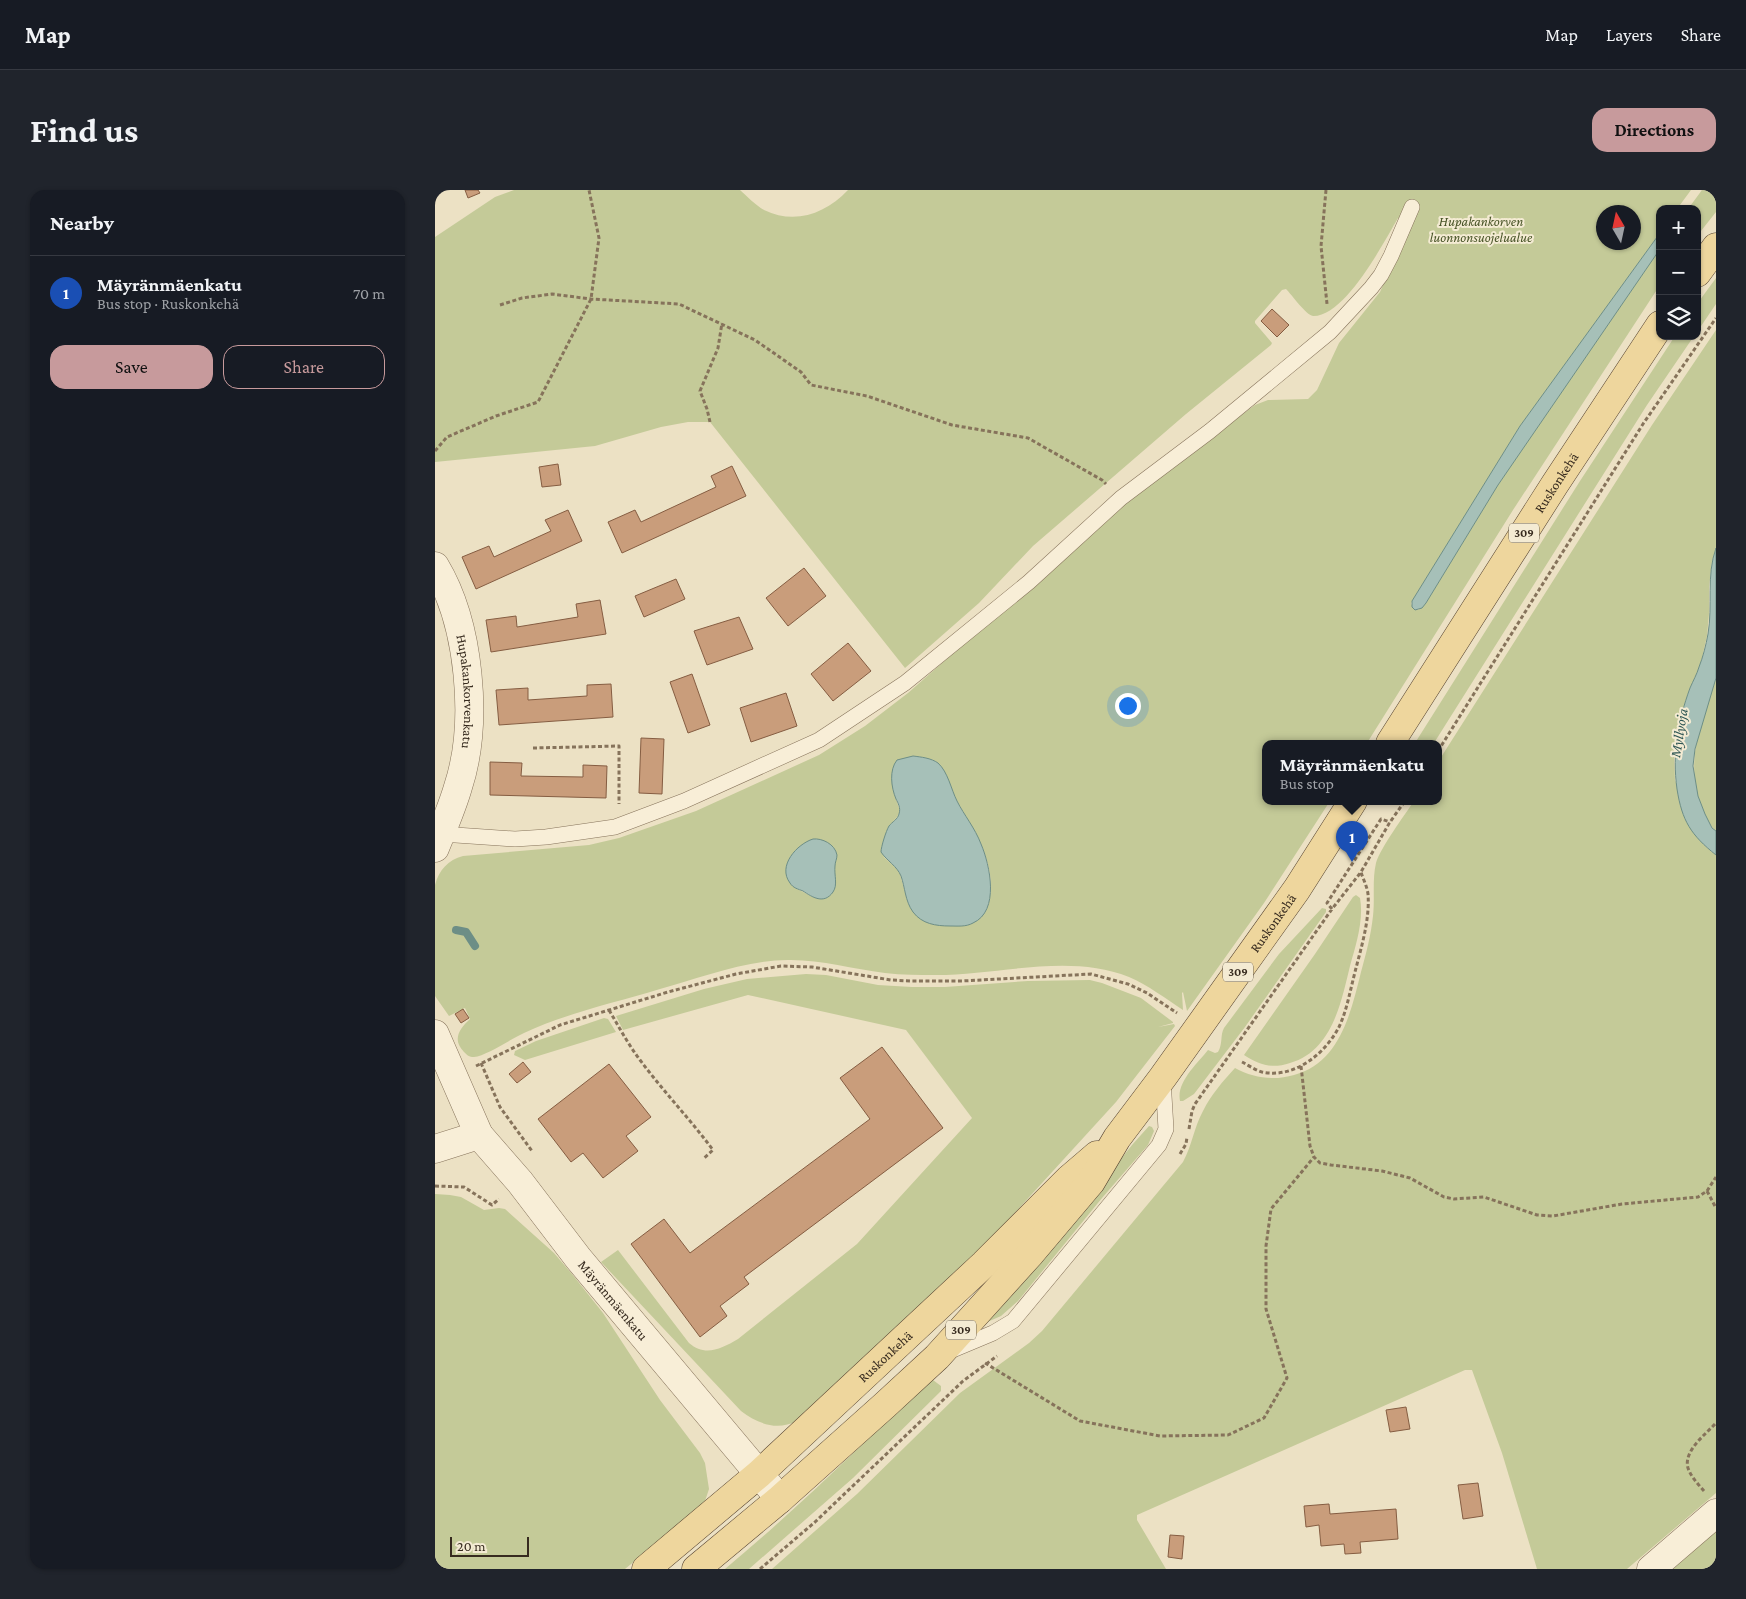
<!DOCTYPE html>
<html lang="en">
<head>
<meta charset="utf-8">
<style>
	:root { --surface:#171b24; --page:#20242c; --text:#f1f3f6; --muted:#9ea1a6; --line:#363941; --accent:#c79a9c }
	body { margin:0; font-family:"Crimson Pro",serif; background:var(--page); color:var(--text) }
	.controls { position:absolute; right:15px; top:15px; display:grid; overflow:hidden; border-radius:10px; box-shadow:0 1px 4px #0004 }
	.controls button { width:45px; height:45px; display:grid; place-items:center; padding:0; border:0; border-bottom:1px solid var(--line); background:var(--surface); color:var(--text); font:25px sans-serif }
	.compass { position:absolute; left:1161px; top:15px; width:45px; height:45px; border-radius:50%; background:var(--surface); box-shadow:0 1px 4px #0004; rotate:351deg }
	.scale { position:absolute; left:15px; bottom:12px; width:79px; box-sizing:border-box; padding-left:5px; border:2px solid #372b1f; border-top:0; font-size:14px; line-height:18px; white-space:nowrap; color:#372b1f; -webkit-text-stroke:4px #f4ebd3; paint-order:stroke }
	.you { position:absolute; left:692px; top:515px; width:18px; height:18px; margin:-12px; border:4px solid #fff; border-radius:50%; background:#1a73e8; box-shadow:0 0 0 8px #1a73e833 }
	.badge { display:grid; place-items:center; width:32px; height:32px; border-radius:50%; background:var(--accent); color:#fff; font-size:16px; font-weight:700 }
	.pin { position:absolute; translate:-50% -41px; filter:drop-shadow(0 1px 2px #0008) }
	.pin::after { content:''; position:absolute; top:26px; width:18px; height:15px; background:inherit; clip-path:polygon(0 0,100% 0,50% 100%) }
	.popup { position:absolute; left:827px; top:550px; width:180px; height:65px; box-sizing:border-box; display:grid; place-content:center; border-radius:10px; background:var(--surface); filter:drop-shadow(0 1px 4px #0005); font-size:16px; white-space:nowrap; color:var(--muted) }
	.popup b { font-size:19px; color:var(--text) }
	.popup::after { content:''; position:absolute; left:50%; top:100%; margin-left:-10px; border:10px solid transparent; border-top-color:var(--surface) }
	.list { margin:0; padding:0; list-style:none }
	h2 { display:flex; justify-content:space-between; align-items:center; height:65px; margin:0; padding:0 20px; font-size:21px }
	h2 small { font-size:16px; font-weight:400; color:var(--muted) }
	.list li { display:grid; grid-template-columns:32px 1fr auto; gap:15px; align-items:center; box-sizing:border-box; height:75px; padding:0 20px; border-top:1px solid var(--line) }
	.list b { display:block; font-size:19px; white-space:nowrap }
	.list p { margin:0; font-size:16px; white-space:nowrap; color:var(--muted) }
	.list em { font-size:16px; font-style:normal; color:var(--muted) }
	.actions { display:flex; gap:10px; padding:15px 20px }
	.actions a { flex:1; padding:11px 0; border:1px solid var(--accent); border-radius:15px; text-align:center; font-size:18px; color:var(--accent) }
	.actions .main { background:var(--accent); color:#111 }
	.icon { flex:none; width:28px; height:28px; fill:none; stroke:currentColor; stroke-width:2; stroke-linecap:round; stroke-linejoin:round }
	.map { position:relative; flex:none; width:1281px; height:1379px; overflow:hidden; border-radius:15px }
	header { display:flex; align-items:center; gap:30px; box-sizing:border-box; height:70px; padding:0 25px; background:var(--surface); border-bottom:1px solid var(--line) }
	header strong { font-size:24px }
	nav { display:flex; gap:28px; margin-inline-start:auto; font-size:18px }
	.intro { display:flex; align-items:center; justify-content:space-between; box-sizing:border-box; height:120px; padding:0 30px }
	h1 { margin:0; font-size:35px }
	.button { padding:12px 22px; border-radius:15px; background:var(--accent); color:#111; font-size:18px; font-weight:700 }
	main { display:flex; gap:30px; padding:0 30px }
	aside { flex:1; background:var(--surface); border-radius:15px; box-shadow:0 1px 4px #0004 }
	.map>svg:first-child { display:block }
	.green { fill:#c4ca98; fill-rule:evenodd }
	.water { fill:#a6c0b8; stroke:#6d8e86 }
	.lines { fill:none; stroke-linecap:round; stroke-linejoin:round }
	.stream { stroke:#6d8e86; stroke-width:8 }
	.building { fill:#c99d7b; stroke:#855d42 }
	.service-casing { stroke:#86735b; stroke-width:16 }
	.minor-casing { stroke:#86735b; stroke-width:29 }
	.tertiary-casing { stroke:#86735b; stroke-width:29 }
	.primary-casing { stroke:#54412f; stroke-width:29 }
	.path { stroke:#86735b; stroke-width:3; stroke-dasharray:4 2.5; stroke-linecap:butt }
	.service { stroke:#f8eed7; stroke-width:15 }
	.minor { stroke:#f8eed7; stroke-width:28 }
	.tertiary { stroke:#f8eed7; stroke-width:28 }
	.primary { stroke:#eed69d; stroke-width:28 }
	.labels { text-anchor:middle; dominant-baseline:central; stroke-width:4; stroke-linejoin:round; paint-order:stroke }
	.shield { fill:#f4ebd3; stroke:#706555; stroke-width:1 }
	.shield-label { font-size:12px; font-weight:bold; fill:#372b1f }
	.park-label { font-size:14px; font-style:italic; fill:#475326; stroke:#f4ebd3 }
	.street-label { font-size:14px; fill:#372b1f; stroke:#f4ebd3 }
	.water-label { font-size:15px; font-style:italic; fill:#2e5654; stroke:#f4ebd3 }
</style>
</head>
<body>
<header>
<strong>Map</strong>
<nav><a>Map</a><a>Layers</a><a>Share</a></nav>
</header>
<div class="intro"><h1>Find us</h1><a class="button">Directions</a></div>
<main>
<aside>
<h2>Nearby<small></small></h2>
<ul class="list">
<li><span class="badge" style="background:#1a4fb4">1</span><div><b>Mäyränmäenkatu</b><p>Bus stop · Ruskonkehä</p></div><em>70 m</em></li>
</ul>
<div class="actions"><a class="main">Save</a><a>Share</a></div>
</aside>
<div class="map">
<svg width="1281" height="1379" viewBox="0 0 1281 1379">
	<rect width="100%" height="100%" fill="#ece1c4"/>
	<path class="green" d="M 79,0 L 305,0 C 312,6 320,15 329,20 C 360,35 390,24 413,0 L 1256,0 L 1242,19 L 1225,19 L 1225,43 L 1085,236 L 977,411 L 976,414 L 983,420 L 991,413 L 1063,295 L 1225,59 L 1225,95 L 1078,320 L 932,553 L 831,553 L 831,611 L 895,611 L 829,713 L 752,821 L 748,802 L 747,803 L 748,820 C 731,809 713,795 694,787 C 634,763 564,785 501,785 C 484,785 467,785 450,783 C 418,779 387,770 356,770 C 313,769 265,788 225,799 C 179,813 132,823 89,843 C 76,849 51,866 39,867 C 34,867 32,865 29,862 C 17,850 24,839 35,829 L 30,818 L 14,826 L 0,806 L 0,695 C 4,680 13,670 28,666 L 154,655 L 184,648 L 261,621 L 384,565 L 430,536 L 473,503 L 656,342 L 723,286 L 820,215 L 833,210 L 873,209 L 882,200 L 904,153 L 945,102 L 974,37 L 963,28 C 949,52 910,127 878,126 C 871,125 857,105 851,99 L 847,100 L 820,131 L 820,133 L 837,153 L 836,155 L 751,224 L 598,356 L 544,413 L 470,478 L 275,232 L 253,232 L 226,237 L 160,256 L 0,272 L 0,47 L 60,7 ZM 1168,22 L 1198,22 L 1198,52 L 1168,52 ZM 478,566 L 498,570 L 503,573 C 509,586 515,599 522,611 C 541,645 568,682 550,723 L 473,713 L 465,684 L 462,679 L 449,667 L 447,655 L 455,635 L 463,626 L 465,621 L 460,606 ZM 401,668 L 399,674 L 400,694 L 391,708 C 378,711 373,703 362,699 Z
		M 1267,0 L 1281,0 L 1281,22 L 1262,46 L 1262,19 L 1253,19 Z
		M 1281,88 L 1281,114 L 1262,142 L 1262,114 Z
		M 1281,140 L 1281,358 L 1277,372 L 1274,397 L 1274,424 L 1272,446 L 1265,477 L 1255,498 L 1244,533 L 1239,560 L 1240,590 L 1270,656 L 1281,665 L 1281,1303 L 1192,1379 L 1102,1379 L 1067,1263 L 1037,1180 L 1030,1180 L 702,1325 L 702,1330 L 731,1379 L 337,1379 L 422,1304 L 525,1203 L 594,1153 L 607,1141 L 748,972 C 757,956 759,937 768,921 C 776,905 788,891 800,878 C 818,888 839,891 859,885 C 905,873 916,822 926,782 C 931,764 936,745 938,726 C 940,709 937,690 941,673 C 946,657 969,626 979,611 L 1003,611 L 1003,572 L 1217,235 Z
		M 1240,146 L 1259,146 L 1212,215 L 999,553 L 980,553 L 1145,291 Z
		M 1281,488 L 1281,641 C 1273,635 1270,624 1266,615 C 1249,569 1267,532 1281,488 Z
		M 921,705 L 925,708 C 929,730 921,755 915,776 C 906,813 897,861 855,873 C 837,879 824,875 809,865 L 880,764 L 918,707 Z
		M 887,718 L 891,719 L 891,722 L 810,837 L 759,904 L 748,911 L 745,911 C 741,892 763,873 773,860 L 780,863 L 783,862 C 788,854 785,845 789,838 L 844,764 Z
		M 371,784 L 391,785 L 443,795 L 477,797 L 510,797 L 593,791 L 655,790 L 667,793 L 706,808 L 738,832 L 738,833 L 723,837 L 739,834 L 740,836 L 681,912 L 554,1051 L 362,1231 C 342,1241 323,1234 306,1221 L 166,1072 L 183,1060 L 254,1153 C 270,1167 286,1159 303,1149 L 422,1054 L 537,928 L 471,840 L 313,805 L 188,840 L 181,826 L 269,799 L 312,789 Z
		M 169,828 L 173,829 L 181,842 L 90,870 L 79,865 L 80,861 L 101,851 Z
		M 714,936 L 717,937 L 719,941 L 713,955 L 667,1008 L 583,1111 L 566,1126 L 550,1133 L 666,994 L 697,955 Z
		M 0,1004 L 15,1005 L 26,1007 L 49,1020 L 64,1018 L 70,1019 L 119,1063 L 137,1084 L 168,1123 L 225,1210 L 265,1263 L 270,1273 L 274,1299 L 269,1314 L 190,1379 L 0,1379 Z
		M 498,1190 L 506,1196 L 506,1201 L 418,1288 L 314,1379 L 290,1379 C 360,1321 425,1256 492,1193 Z
		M 1281,1341 L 1281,1379 L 1235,1379 Z"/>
	<path class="water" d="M 1225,43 L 1225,59 L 1063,295 L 991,413 L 987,418 L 980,420 L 977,417 L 977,411 L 1085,236 Z
		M 1281,358 L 1281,488 L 1260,559 L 1258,576 L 1263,606 L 1270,624 L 1277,638 L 1281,641 L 1281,665 C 1256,645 1247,631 1242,599 C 1237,563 1243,531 1255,498 C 1258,491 1262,484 1264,477 C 1268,467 1271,455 1273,444 C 1278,415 1271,386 1281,358 Z
		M 478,566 C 486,567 496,568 503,573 C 513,582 516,599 522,611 C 529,625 540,638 546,654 C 555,675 565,721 538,733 C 531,737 523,736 515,736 C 501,736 487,734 478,722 C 470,711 470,697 466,686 C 462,676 452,671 446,662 C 446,657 451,641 454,636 C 457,632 463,629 464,624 C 466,618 463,613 461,609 C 456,597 454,580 462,570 Z
		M 378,649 C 387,648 400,654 402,665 C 402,669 400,672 400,676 C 399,685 403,695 398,702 C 389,715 377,707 368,701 C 363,699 358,698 355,693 C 342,676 362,654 378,649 Z"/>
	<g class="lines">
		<path class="stream" d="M 21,740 L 31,742 L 40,756"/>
	</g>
	<path class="building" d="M 30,0 L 43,0 L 45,3 L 33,8 Z
		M 837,119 L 854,135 L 842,147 L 826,131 Z
		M 123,274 L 126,295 L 107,297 L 104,277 Z
		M 297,276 L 311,306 L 187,363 L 173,332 L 200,320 L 206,332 L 281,297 L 276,286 Z
		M 133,320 L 147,351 L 41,399 L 27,367 L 54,356 L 59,367 L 116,341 L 110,330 Z
		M 369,378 L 391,406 L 353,436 L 331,408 Z
		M 241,389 L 250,409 L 209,427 L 200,406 Z
		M 165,410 L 171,444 L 56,462 L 51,430 L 81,426 L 82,437 L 143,427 L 141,414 Z
		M 304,427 L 318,459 L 272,475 L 259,441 Z
		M 413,453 L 436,481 L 398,511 L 376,484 Z
		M 257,484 L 275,535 L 253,543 L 235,492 Z
		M 176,494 L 178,527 L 64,535 L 61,500 L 93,498 L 93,510 L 152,506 L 152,495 Z
		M 351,503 L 362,536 L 316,552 L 305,518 Z
		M 206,548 L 229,549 L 227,604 L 204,603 Z
		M 55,572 L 87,573 L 86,586 L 148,587 L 148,575 L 172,576 L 171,608 L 55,605 Z
		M 28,819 L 34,828 L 26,833 L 20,824 Z
		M 447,857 L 508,938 L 309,1087 L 314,1094 L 285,1116 L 292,1126 L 265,1147 L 196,1054 L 229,1029 L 255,1063 L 435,929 L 405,888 Z
		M 88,872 L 96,882 L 82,893 L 74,884 Z
		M 174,874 L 216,927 L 191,946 L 203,961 L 168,988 L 148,963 L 136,972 L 103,929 Z
		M 971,1217 L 975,1239 L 955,1242 L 951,1220 Z
		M 1043,1293 L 1048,1326 L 1028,1329 L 1023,1295 Z
		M 894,1314 L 895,1324 L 961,1319 L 963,1349 L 925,1352 L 926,1363 L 910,1364 L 909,1354 L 886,1356 L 884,1335 L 871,1337 L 869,1316 Z
		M 735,1345 L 749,1346 L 747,1369 L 733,1367 Z"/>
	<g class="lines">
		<g class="service-casing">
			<path id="service" d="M 6,644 L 80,649 L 111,647 L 180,637 L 249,611 L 384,550 L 470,493 L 594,392 L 686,308 L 775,241 L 895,142 L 936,98 L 946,85 L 956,66 L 977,17
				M 515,1161 L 558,1143 L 578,1131 L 724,955 L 731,939 L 728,889"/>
		</g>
		<g class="minor-casing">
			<g id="minor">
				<path id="s1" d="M 0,376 C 35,434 44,533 23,597 C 17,618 8,638 0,658"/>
				<path d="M 0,844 L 44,945"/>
			</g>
		</g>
		<g class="tertiary-casing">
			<g id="tertiary">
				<path id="s2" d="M 0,959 L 44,945 L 85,992 L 143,1068 L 345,1309"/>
				<path d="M 1216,1379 L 1281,1323"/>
			</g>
		</g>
		<g class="primary-casing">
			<g id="primary">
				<path d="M 1262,83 L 1281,57"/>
				<path id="s3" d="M 955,553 L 1120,294 L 1225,135"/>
				<path id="s4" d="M 211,1379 L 324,1284 L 549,1074 L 634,989 L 662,965"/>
				<path id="s5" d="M 261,1379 L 345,1309 L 450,1215 L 502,1167 L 596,1063 L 656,992 L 682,948 L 728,887 L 862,699 L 918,611"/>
			</g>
		</g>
		<path class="path" d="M 891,0 L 886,56 L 892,114
			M 65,115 L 87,108 L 117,104 L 156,109 L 244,114 L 320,150 L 366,182 L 376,195 L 432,206 L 517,235 L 593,248 L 667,290 L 671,294
			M 275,232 L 272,219 L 265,201 L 283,158 L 287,133
			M 0,261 L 12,247 L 61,226 L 103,212 L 156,109 L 164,48 L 154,0
			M 98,558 L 184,556 L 184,614
			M 1003,561 L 1208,234 L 1281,128
			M 897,719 L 892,713 L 946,629 L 955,632
			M 174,820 C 184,837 193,854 205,870 C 228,901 255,929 278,960 L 268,969
			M 807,872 C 813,875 820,880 827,882 C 859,889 890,864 904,837 C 912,820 915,801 920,782 C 926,758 935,730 933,704 C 932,696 928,689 926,682
			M 46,873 L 65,917 L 97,961
			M 41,876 L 125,835 L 233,802 L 301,784 L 346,776 L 377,777 L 456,790 L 475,791 L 527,791 L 656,784 L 693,794 L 712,803 L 742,823
			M 866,876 L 875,956 L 879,967 L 885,973 L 896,975 L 947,981 L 975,988 L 1009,1007 L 1019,1009 L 1049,1007 L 1102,1025 L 1118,1026 L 1187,1014 L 1263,1007 L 1272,1001 L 1281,987
			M 754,939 L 757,921 L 760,914 L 897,719 L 926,682 L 955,632 L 970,611
			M 745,964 L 751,954 L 752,947
			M 0,996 L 29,997 L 57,1015 L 64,1009
			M 1272,1001 L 1281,1018
			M 550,1173 L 645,1231 L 725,1246 L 793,1245 L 829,1228 L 852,1188 L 831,1119 L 831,1056 L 836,1019 L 879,967
			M 1269,1301 C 1263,1294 1256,1287 1253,1278 C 1248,1261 1271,1244 1281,1233
			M 325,1379 L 380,1332 L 528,1191 L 562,1166"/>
		<use href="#service" class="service"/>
		<use href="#minor" class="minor"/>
		<use href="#tertiary" class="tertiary"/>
		<use href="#primary" class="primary"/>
	</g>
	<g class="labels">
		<g class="shield">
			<rect x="1074" y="333.5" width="30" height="19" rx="4"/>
			<rect x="788" y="772.5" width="30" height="19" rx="4"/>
			<rect x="511" y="1130.5" width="30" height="19" rx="4"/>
		</g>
		<g class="shield-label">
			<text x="1089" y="343">309</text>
			<text x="803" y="782">309</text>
			<text x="526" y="1140">309</text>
		</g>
		<g class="park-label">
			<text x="1046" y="31">Hupakankorven<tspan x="1046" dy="16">luonnonsuojelualue</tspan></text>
		</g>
		<g class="street-label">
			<text stroke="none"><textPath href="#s3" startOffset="309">Ruskonkehä</textPath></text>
			<text stroke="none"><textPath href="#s1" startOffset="131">Hupakankorvenkatu</textPath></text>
			<text stroke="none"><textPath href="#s5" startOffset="871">Ruskonkehä</textPath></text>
			<text stroke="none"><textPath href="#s2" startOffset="259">Mäyränmäenkatu</textPath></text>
			<text stroke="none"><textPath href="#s4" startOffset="320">Ruskonkehä</textPath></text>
		</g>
		<g class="water-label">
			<text transform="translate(1244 543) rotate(-81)">Myllyoja</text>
		</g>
	</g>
</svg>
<div class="controls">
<button>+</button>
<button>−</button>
<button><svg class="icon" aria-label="layers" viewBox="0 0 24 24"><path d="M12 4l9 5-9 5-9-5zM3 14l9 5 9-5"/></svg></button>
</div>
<svg class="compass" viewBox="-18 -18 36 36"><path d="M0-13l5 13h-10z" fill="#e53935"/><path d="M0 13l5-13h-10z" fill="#9ea1a6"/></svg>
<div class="scale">20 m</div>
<div class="you"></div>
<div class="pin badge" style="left:917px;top:672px;background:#1a4fb4">1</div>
<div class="popup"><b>Mäyränmäenkatu</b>Bus stop</div>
</div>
</main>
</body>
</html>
